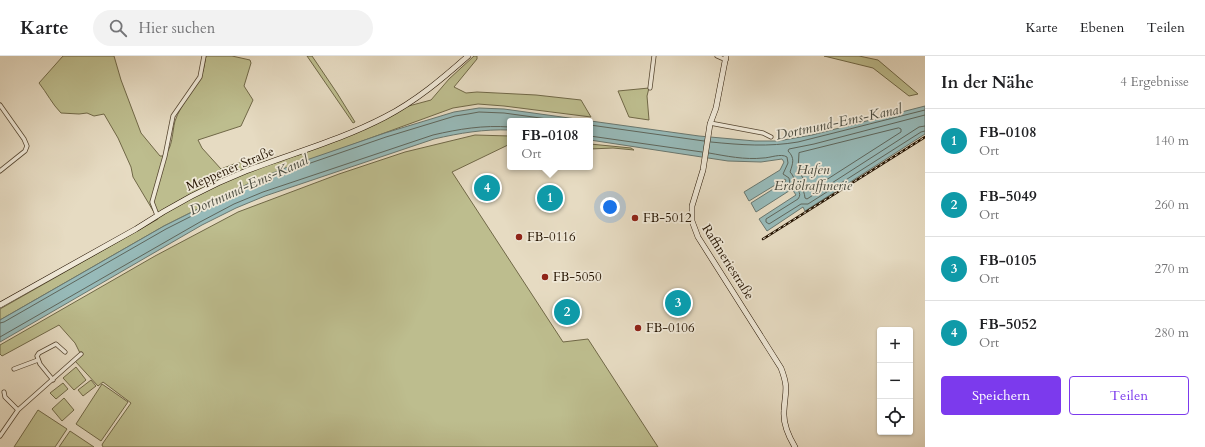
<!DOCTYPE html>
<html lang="de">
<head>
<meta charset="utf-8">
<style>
	:root { --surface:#fff; --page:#f2f2f2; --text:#202124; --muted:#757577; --line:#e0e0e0; --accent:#7c3aed }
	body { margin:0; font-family:Cardo,serif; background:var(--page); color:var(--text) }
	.controls { position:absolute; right:12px; bottom:12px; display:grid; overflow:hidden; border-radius:4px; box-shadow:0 1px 3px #0004 }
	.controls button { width:36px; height:36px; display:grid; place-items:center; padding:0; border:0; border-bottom:1px solid var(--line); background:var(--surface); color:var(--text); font:20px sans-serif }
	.you { position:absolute; left:610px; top:151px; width:14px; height:14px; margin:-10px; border:3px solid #fff; border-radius:50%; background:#1a73e8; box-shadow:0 0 0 6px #1a73e833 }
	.badge { display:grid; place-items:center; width:26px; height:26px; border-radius:50%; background:var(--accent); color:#fff; font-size:13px; font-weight:700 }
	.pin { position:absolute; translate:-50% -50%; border:2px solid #fff; box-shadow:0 1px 4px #0006 }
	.popup { position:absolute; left:507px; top:62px; width:86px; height:52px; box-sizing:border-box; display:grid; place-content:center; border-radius:4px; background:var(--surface); filter:drop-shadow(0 1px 3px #0005); font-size:13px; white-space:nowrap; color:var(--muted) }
	.popup b { font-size:15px; color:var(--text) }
	.popup::after { content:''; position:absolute; left:50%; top:100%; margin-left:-8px; border:8px solid transparent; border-top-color:var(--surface) }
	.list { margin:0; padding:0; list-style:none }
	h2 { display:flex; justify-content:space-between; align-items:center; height:52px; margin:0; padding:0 16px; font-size:17px }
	h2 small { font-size:13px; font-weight:400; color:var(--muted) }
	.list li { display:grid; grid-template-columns:26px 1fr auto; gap:12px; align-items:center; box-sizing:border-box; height:64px; padding:0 16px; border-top:1px solid var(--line) }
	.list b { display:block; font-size:15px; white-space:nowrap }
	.list p { margin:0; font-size:13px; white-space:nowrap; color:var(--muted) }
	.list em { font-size:13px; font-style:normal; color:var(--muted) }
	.actions { display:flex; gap:8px; padding:12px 16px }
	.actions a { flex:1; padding:9px 0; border:1px solid var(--accent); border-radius:4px; text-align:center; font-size:14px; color:var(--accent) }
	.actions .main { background:var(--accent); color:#fff }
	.icon { flex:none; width:22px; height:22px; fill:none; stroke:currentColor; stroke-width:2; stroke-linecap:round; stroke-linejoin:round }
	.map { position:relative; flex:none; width:925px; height:391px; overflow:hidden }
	header { display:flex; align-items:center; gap:24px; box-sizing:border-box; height:56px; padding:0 20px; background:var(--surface); border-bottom:1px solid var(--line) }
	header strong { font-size:19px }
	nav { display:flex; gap:22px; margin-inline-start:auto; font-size:14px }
	.search { width:280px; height:36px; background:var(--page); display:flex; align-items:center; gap:10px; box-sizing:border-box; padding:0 14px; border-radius:22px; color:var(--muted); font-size:15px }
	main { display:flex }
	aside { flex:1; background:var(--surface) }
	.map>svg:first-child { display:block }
	.green { fill:#bdbd8e; stroke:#706847 }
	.water { fill:#97bab9; stroke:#69776f }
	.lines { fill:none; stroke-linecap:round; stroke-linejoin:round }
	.shore { stroke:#5e665c; stroke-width:1 }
	.street-casing { stroke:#544530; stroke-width:5 }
	.secondary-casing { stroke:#241300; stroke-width:6 }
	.street { stroke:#efe8d7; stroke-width:3.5 }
	.secondary { stroke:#efe8d7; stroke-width:5 }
	.rail-casing { stroke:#241300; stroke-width:2.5 }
	.rail { stroke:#efe8d7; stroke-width:1; stroke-dasharray:3; stroke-linecap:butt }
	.poi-dot { fill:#8f2418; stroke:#efe8d7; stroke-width:1.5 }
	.labels { text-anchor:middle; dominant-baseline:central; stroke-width:3.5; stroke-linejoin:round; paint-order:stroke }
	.street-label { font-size:13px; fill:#241300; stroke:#efe8d7 }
	.poi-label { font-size:13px; fill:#241300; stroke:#efe8d7; text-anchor:start }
	.water-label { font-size:14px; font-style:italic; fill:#4c4d41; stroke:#efe8d7 }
</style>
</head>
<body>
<header>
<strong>Karte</strong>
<div class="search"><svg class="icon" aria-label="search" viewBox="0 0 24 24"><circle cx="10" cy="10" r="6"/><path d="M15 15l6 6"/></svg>Hier suchen</div>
<nav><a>Karte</a><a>Ebenen</a><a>Teilen</a></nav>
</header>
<main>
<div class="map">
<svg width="925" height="391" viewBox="0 0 925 391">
	<rect width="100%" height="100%" fill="#e6dbc2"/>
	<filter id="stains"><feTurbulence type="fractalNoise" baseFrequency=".005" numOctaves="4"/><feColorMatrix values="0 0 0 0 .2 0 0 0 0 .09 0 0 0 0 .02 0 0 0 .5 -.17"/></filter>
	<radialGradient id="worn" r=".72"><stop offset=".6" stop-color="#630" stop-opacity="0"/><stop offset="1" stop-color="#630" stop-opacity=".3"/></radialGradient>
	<path class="green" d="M 63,0 L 114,0 L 121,24 L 141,77 L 160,100 L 164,100 C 173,92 172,76 175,65 C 181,47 196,33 203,15 C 204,11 205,5 206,0 L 232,0 L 250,4 L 251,7 L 244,30 L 253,44 L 241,70 L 198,84 L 202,92 L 221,113 L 234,108 L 265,102 L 271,108 L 279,106 L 338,84 L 405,51 L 431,44 L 449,23 L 474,0 L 477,0 L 477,3 L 454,31 L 466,37 L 477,36 L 536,39 L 581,44 L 591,61 L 504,50 L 478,48 L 453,52 L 258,123 L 164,170 L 0,264 L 0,253 L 158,163 L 133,121 L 131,111 L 118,82 L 104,58 L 94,60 L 87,57 L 79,58 L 61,57 C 52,48 47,37 39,27 Z
		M 307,0 L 312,0 L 337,37 L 355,66 L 353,67 Z
		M 824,0 L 859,0 L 878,4 L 918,38 L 909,40 L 873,12 Z
		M 649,32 L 647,40 L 649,64 L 629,61 L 618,35 Z
		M 475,79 L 510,80 L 510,88 L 452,116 L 563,286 L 588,283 L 658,391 L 103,391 L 102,389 L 103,387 L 131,347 L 103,326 L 98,330 L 75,305 L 81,299 L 75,287 L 59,269 L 2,300 L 0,298 L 0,289 L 155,200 L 238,156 L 339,118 L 405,96 Z
		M 590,88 L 631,92 L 634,94 L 613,92 L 590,93 Z
		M 76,311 L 86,324 L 74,334 L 63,322 Z
		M 91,324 L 96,330 L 83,340 L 78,334 Z
		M 63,327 L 68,333 L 56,343 L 50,337 Z
		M 102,328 L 128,346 L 101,385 L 76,368 Z
		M 64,342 L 74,354 L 62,365 L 52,353 Z
		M 38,354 L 67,373 L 55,391 L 14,391 Z
		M 70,375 L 94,391 L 59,391 Z"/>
	<path class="water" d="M 925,50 L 925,78 L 805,155 L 803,151 L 767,175 L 759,163 L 796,139 L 792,133 L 756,156 L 751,147 L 786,125 L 785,123 L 749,145 L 744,136 L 780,114 L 784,106 L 782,103 L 761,106 L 728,105 L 590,84 L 590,65 L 510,65 L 510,74 C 484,73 460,77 434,83 L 265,140 L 236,152 L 202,169 L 0,286 L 0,264 L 164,170 L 258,123 L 295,108 L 385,77 L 454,56 L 479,52 L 504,53 L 699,80 L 755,85 L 778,85 L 812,79 Z"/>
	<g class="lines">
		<path class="shore" d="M 925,59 L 814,88 L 789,93 L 788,95 C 795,102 793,107 790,116 C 793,119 793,121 795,124 C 800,132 804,132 805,142 L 807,143 L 919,71 L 925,70
			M 590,69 L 704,85
			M 899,72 L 901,73 L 901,76 L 812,133 L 809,132 L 798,114 L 799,97 Z
			M 590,80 L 702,96
			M 711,86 C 741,89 769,91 798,86 L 925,54
			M 709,97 C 726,100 745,104 763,102 C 770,102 781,97 787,101 L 788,107 L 783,118 L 789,122 L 790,128 C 796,131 803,137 798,143 L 766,163 L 766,166 L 769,168 L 801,148 L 808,148 L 921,76 L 925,75
			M 0,267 L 4,266 L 166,173 L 259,126 L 296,112 L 386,81 L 455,60 L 468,58 L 479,56 L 504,57 L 562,65
			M 0,281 L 200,166 L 234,148 L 263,136 L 433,79 C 459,73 483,69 510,71"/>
		<g class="street-casing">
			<path id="street" d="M 717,0 L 726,4
				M 650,32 L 654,0
				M 0,49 L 24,83 L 27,90 L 25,95 L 0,115
				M 710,67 L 763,77 L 771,81
				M 157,159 L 152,146 L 165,100 L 173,60 L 200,21 L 204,0
				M 14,313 L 38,304
				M 53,324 L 40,308 L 37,300 L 39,297 L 56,288 L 65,296
				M 4,336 L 5,341 L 18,354
				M 0,380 L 18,354 L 81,298"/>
		</g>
		<g class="secondary-casing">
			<path id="secondary" d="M 726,0 L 716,52 L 710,68 L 703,114 L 692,150 L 692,165 L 698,181 L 781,312 C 789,333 785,335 784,355 C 783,367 789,381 795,391
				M 0,249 L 136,173 C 171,150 208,130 246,115 C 293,97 341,84 385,61 C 416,45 442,23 468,0"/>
		</g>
		<use href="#street" class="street"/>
		<use href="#secondary" class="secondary"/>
		<g class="rail-casing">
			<path id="rail" d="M 763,183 L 925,81"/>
		</g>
		<use href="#rail" class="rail"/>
	</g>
	<g class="poi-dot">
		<circle cx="635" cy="162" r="4"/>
		<circle cx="519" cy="181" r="4"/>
		<circle cx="545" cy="221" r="4"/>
		<circle cx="638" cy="272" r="4"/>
	</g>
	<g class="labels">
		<g class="street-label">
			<text transform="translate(230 113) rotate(-23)">Meppener Straße</text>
			<text transform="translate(728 206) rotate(58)">Raffineriestraße</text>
		</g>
		<g class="poi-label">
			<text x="643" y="162">FB-5012</text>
			<text x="527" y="181">FB-0116</text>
			<text x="553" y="221">FB-5050</text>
			<text x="646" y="272">FB-0106</text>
		</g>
		<g class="water-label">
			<text transform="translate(839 66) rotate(-12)">Dortmund-Ems-Kanal</text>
			<text x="813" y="113">Hafen<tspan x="813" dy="16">Erdölraffinerie</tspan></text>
			<text transform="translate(249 129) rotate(-24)">Dortmund-Ems-Kanal</text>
		</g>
	</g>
	<rect width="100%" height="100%" filter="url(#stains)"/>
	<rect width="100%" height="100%" fill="url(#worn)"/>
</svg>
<div class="controls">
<button>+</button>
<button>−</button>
<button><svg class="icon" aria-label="locate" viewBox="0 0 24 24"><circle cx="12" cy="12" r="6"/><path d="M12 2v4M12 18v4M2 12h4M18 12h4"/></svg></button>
</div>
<div class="you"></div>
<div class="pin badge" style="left:550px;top:142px;background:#0f9aa8">1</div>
<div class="popup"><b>FB-0108</b>Ort</div>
<div class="pin badge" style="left:567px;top:256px;background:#0f9aa8">2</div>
<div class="pin badge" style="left:678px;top:247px;background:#0f9aa8">3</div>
<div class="pin badge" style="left:487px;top:132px;background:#0f9aa8">4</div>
</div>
<aside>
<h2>In der Nähe<small>4 Ergebnisse</small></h2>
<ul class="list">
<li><span class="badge" style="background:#0f9aa8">1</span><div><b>FB-0108</b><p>Ort</p></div><em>140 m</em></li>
<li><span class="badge" style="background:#0f9aa8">2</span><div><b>FB-5049</b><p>Ort</p></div><em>260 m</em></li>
<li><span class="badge" style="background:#0f9aa8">3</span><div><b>FB-0105</b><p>Ort</p></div><em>270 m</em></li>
<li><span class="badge" style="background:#0f9aa8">4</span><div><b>FB-5052</b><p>Ort</p></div><em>280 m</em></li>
</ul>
<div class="actions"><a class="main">Speichern</a><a>Teilen</a></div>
</aside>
</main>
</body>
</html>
